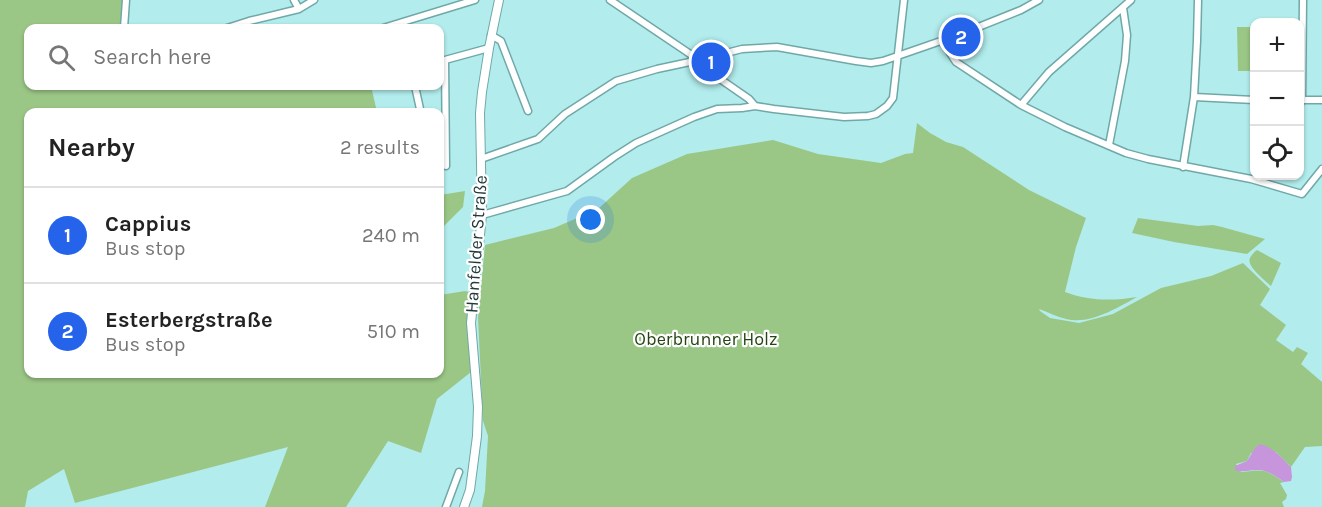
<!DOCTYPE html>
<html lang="en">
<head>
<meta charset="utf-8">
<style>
	:root { --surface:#fff; --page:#f2f2f2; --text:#222; --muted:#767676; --line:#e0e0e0; --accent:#2563eb }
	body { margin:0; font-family:Karla,sans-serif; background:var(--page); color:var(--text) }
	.controls { position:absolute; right:18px; top:18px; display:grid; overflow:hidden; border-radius:12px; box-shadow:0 2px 4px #0004 }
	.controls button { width:54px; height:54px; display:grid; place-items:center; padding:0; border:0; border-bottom:2px solid var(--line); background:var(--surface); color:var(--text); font:30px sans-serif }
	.you { position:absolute; left:591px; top:220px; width:21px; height:21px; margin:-15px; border:4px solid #fff; border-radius:50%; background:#1a73e8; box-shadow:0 0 0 9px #1a73e833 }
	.badge { display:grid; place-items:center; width:39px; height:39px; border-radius:50%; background:var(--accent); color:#fff; font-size:20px; font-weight:700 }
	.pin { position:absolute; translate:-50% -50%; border:3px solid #fff; box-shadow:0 2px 6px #0006 }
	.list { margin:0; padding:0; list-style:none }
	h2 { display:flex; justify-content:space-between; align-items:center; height:78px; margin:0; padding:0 24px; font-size:26px }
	h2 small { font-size:20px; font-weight:400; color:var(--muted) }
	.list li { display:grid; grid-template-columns:39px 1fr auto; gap:18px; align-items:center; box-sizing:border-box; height:96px; padding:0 24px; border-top:2px solid var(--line) }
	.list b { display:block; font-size:22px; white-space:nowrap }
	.list p { margin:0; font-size:20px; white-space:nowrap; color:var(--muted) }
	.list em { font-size:20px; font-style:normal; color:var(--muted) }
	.icon { flex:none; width:33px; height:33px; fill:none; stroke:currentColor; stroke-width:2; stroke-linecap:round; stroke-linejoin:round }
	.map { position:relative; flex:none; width:1322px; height:507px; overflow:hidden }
	.search { position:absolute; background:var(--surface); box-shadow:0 2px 4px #0004; left:24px; top:24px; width:420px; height:66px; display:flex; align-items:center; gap:15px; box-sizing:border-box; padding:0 21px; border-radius:12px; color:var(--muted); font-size:22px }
	.panel { position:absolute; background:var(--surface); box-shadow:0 2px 4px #0004; left:24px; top:108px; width:420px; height:270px; border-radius:12px }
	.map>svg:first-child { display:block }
	.green { fill:#9bc786 }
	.water { fill:#c795db }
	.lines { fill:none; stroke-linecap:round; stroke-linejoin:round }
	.minor-casing { stroke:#70a8a8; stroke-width:9 }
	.tertiary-casing { stroke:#70a8a8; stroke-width:10 }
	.minor { stroke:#fff; stroke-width:6 }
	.tertiary { stroke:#fff; stroke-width:8 }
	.labels { text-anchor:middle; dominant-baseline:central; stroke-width:4.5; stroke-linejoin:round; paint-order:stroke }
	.street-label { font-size:18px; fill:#233a3a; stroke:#fff }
	.park-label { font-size:18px; fill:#254513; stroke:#fff }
</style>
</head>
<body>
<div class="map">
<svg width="1322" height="507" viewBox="0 0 1322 507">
	<rect width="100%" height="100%" fill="#b2ecec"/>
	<path class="green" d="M 0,0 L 122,0 L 121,28 L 28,28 L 28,86 L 371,86 L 377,112 L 28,112 L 28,374 L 440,374 L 440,295 L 465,291 L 469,292 L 467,324 L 471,372 L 437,399 L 421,453 L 388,441 L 346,507 L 265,507 L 288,447 L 75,503 L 64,469 L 28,491 L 25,507 L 0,507 Z
		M 1237,27 L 1254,27 L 1254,71 L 1238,71 Z
		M 917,123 L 930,133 L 946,142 L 963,147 L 1029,190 L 1086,218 L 1076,247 L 1065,292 C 1088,301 1113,301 1137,297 C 1117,308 1090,325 1066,319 C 1057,317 1048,312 1039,309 L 1040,311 L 1050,318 L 1079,323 L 1113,314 L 1161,288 L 1211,276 L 1243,263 L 1270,289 L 1260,305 L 1286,325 L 1276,340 L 1293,352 L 1297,347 L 1308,353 L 1301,364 L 1322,382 L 1322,446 L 1305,447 L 1291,467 L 1276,452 L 1251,453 L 1247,461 L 1236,464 L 1241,472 C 1264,470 1264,468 1284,482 L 1280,483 L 1287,495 L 1286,499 L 1282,502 L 1284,507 L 482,507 L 485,491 L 488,436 L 483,421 L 478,318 L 485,245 L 554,228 L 598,209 L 632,178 L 687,154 L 773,140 L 818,154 L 881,163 L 905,154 L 913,153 Z
		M 465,191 L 463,207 L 440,230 L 440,195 Z
		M 1138,218 L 1198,226 L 1213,225 L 1222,227 L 1265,239 L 1247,254 L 1174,242 L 1132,233 Z
		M 1257,250 L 1281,263 L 1271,286 C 1265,280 1246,266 1250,258 C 1250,257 1256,250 1257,250 Z"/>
	<path class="water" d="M 1260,444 C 1273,447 1282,458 1291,467 L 1292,477 L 1291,481 L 1284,482 C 1275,476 1267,469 1256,470 C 1248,470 1243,473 1235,470 L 1235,466 L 1247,461 L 1255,448 Z"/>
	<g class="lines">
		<g class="minor-casing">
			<path id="minor" d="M 294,0 L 299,9
				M 610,0 L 699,60 L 710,72 L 749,99 L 755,106
				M 124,28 L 126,0
				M 227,28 L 249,21 L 299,9 L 314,0
				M 383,28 L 475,0
				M 491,35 L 501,41 L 528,111
				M 942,41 L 956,62 L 1021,105 L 1065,127 L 1126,153 L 1148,159 L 1251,179 L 1302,194 L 1322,169
				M 415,86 L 420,109
				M 1194,97 L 1254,100
				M 1300,100 L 1322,100
				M 1300,104 L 1302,99 L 1303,0
				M 1021,105 L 1049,72 L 1131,0
				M 1109,145 L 1125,61 L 1127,35 L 1123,8
				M 481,159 L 538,139 L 565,114 L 616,81 L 657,69 L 699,60 L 742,49 L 777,47 L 856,61 L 871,63 L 883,61 L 961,34 L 1021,10 L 1039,0
				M 446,166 L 445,60 L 489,48
				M 1183,167 L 1194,97 L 1197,41 L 1198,0
				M 482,215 L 567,191 L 614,157 L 636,143 L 694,117 L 717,109 L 742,108 L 755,106 L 774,109 L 844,117 L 868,116 L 876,114 L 887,106 L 893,98 L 904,0
				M 446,507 L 459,472"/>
		</g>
		<g class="tertiary-casing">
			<path id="tertiary" d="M 464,507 L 470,490 L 477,436 L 478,407 L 471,323 L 482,215 L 480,113 L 482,92 L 489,48 L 499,0"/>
		</g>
		<use href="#minor" class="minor"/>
		<use href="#tertiary" class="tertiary"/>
	</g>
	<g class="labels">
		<g class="street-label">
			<text transform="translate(476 244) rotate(-86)">Hanfelder Straße</text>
		</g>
		<g class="park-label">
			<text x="706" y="339">Oberbrunner Holz</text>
		</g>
	</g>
</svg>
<div class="controls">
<button>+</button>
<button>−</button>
<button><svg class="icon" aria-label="locate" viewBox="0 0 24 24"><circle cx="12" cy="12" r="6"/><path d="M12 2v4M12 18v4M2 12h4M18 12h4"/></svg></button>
</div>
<div class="you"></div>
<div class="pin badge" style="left:711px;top:62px">1</div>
<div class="pin badge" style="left:961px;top:37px">2</div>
<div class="search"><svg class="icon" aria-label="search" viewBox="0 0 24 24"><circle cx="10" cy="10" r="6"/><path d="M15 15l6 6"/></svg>Search here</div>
<section class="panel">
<h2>Nearby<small>2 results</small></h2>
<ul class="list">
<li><span class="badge">1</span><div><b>Cappius</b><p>Bus stop</p></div><em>240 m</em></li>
<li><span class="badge">2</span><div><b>Esterbergstraße</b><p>Bus stop</p></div><em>510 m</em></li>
</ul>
</section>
</div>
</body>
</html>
